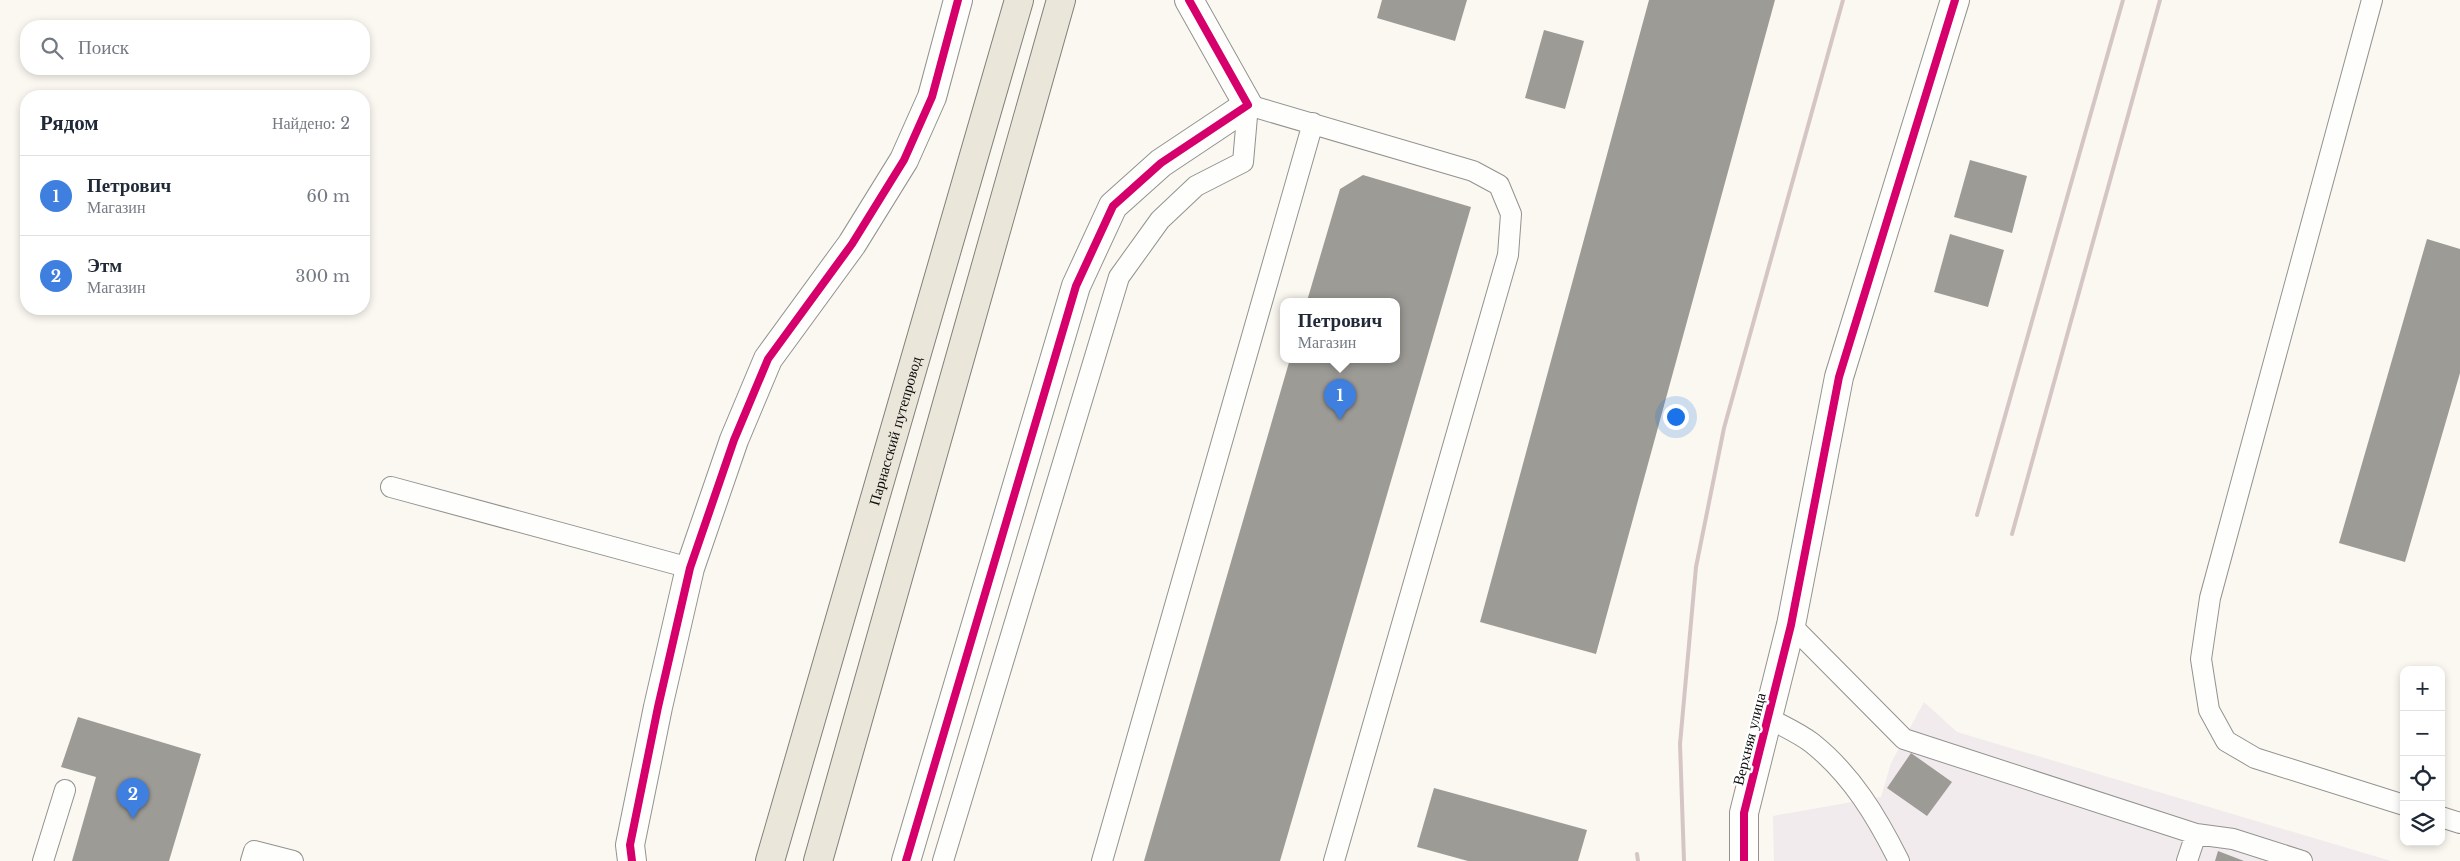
<!DOCTYPE html>
<html lang="ru">
<head>
<meta charset="utf-8">
<style>
	:root { --surface:#fff; --page:#f2f2f3; --text:#1f2937; --muted:#747a83; --line:#e0e1e3; --accent:#5f5f5c }
	body { margin:0; font-family:"Libre Baskerville",serif; background:var(--page); color:var(--text) }
	.controls { position:absolute; right:15px; bottom:15px; display:grid; overflow:hidden; border-radius:10px; box-shadow:0 2px 8px #0003 }
	.controls button { width:45px; height:45px; display:grid; place-items:center; padding:0; border:0; border-bottom:1px solid var(--line); background:var(--surface); color:var(--text); font:25px sans-serif }
	.you { position:absolute; left:1675px; top:416px; width:18px; height:18px; margin:-12px; border:4px solid #fff; border-radius:50%; background:#1a73e8; box-shadow:0 0 0 8px #1a73e833 }
	.badge { display:grid; place-items:center; width:32px; height:32px; border-radius:50%; background:var(--accent); color:#fff; font-size:16px; font-weight:700 }
	.pin { position:absolute; translate:-50% -41px; filter:drop-shadow(0 1px 2px #0008) }
	.pin::after { content:''; position:absolute; top:26px; width:18px; height:15px; background:inherit; clip-path:polygon(0 0,100% 0,50% 100%) }
	.popup { position:absolute; left:1280px; top:298px; width:120px; height:65px; box-sizing:border-box; display:grid; place-content:center; border-radius:10px; background:var(--surface); filter:drop-shadow(0 1px 4px #0005); font-size:16px; white-space:nowrap; color:var(--muted) }
	.popup b { font-size:19px; color:var(--text) }
	.popup::after { content:''; position:absolute; left:50%; top:100%; margin-left:-10px; border:10px solid transparent; border-top-color:var(--surface) }
	.list { margin:0; padding:0; list-style:none }
	h2 { display:flex; justify-content:space-between; align-items:center; height:65px; margin:0; padding:0 20px; font-size:21px }
	h2 small { font-size:16px; font-weight:400; color:var(--muted) }
	.list li { display:grid; grid-template-columns:32px 1fr auto; gap:15px; align-items:center; box-sizing:border-box; height:80px; padding:0 20px; border-top:1px solid var(--line) }
	.list b { display:block; font-size:19px; white-space:nowrap }
	.list p { margin:0; font-size:16px; white-space:nowrap; color:var(--muted) }
	.list em { font-size:16px; font-style:normal; color:var(--muted) }
	.icon { flex:none; width:28px; height:28px; fill:none; stroke:currentColor; stroke-width:2; stroke-linecap:round; stroke-linejoin:round }
	.map { position:relative; flex:none; width:2460px; height:861px; overflow:hidden }
	.search { position:absolute; background:var(--surface); box-shadow:0 2px 8px #0003; left:20px; top:20px; width:350px; height:55px; display:flex; align-items:center; gap:12px; box-sizing:border-box; padding:0 18px; border-radius:20px; color:var(--muted); font-size:19px }
	.panel { position:absolute; background:var(--surface); box-shadow:0 2px 8px #0003; left:20px; top:90px; width:350px; height:225px; border-radius:20px }
	.map>svg:first-child { display:block }
	.industrial { fill:#f1ebed }
	.building { fill:#9d9b96 }
	.lines { fill:none; stroke-linecap:round; stroke-linejoin:round }
	.service-casing { stroke:#93928f; stroke-width:22 }
	.minor-casing { stroke:#93928f; stroke-width:30 }
	.primary-casing { stroke:#80807c; stroke-width:30 }
	.service { stroke:#fefefd; stroke-width:20 }
	.minor { stroke:#fefefd; stroke-width:28 }
	.primary { stroke:#eae6d9; stroke-width:28 }
	.rail { stroke:#d5c6c5; stroke-width:4 }
	.cycleway-casing { stroke:#fff; stroke-width:11 }
	.cycleway { stroke:#d6006c; stroke-width:8 }
	.labels { text-anchor:middle; dominant-baseline:central; stroke-width:5; stroke-linejoin:round; paint-order:stroke }
	.street-label { font-size:15px; fill:#0c0c0c; stroke:#fff }
</style>
</head>
<body>
<div class="map">
<svg width="2460" height="861" viewBox="0 0 2460 861">
	<rect width="100%" height="100%" fill="#faf8f0"/>
	<path class="industrial" d="M 1924,702 L 1957,732 L 2391,861 L 1774,861 L 1773,816 L 1881,797 L 1891,763 Z"/>
	<path class="building" d="M 1382,0 L 1467,0 L 1455,41 L 1377,18 Z
		M 1649,0 L 1775,0 L 1596,654 L 1480,622 Z
		M 1544,30 L 1584,41 L 1565,109 L 1525,98 Z
		M 1970,160 L 2027,176 L 2012,233 L 1954,217 Z
		M 1363,175 L 1471,207 L 1280,861 L 1144,861 L 1290,359 L 1396,359 L 1396,301 L 1307,301 L 1340,189 Z
		M 1950,234 L 2004,250 L 1988,307 L 1934,292 Z
		M 2427,239 L 2460,249 L 2460,373 L 2405,562 L 2339,543 Z
		M 78,717 L 201,754 L 169,861 L 72,861 L 96,777 L 61,767 Z
		M 1911,753 L 1952,782 L 1927,816 L 1887,788 Z
		M 1434,788 L 1587,830 L 1578,861 L 1468,861 L 1417,847 Z
		M 2218,851 L 2244,861 L 2215,861 Z"/>
	<g class="lines">
		<g class="service-casing">
			<path id="service" d="M 2372,0 L 2210,598 L 2201,659 L 2209,710 L 2226,741 L 2255,758 L 2404,805
				M 391,487 L 690,568
				M 1791,625 L 1904,739 L 2196,834 L 2233,839 L 2302,861
				M 1768,718 C 1783,726 1799,733 1812,743 C 1852,775 1877,817 1899,861
				M 2441,817 L 2460,823
				M 43,861 L 65,790
				M 251,861 L 254,851 L 293,861
				M 943,861 L 1119,277 L 1160,220 L 1196,186 L 1243,162 L 1248,105 L 1473,171 L 1499,185 L 1511,214 L 1508,255 L 1334,861
				M 1102,861 L 1313,123
				M 2187,861 L 2196,834"/>
		</g>
		<g class="minor-casing">
			<path id="minor" d="M 632,861 L 630,845 L 658,707 L 690,568 L 734,440 L 768,359 L 852,244 L 904,160 L 932,97 L 958,0
				M 906,861 L 1076,286 L 1113,206 L 1161,163 L 1248,105 L 1189,0
				M 1744,861 L 1744,813 L 1791,625 L 1839,377 L 1955,0"/>
		</g>
		<g class="primary-casing">
			<g id="primary">
				<path id="s1" d="M 770,861 L 1019,0"/>
				<path d="M 818,861 L 1061,0"/>
			</g>
		</g>
		<use href="#service" class="service"/>
		<use href="#minor" class="minor"/>
		<use href="#primary" class="primary"/>
		<path class="rail" d="M 1977,515 L 2123,0
			M 2012,534 L 2160,0
			M 1637,854 L 1638,861
			M 1684,861 L 1680,744 L 1696,567 L 1724,428 L 1843,0"/>
		<g class="cycleway-casing">
			<path id="cycleway" d="M 632,861 L 630,845 L 658,707 L 690,568 L 734,440 L 768,359 L 852,244 L 904,160 L 932,97 L 958,0
				M 906,861 L 1076,286 L 1113,206 L 1161,163 L 1248,105 L 1189,0
				M 1744,861 L 1744,813 L 1791,625 L 1839,377 L 1955,0"/>
		</g>
		<use href="#cycleway" class="cycleway"/>
	</g>
	<g class="labels">
		<g class="street-label">
			<text stroke="none"><textPath href="#s1" startOffset="448">Парнасский путепровод</textPath></text>
			<text transform="translate(1749 739) rotate(-76)">Верхняя улица</text>
		</g>
	</g>
</svg>
<div class="controls">
<button>+</button>
<button>−</button>
<button><svg class="icon" aria-label="locate" viewBox="0 0 24 24"><circle cx="12" cy="12" r="6"/><path d="M12 2v4M12 18v4M2 12h4M18 12h4"/></svg></button>
<button><svg class="icon" aria-label="layers" viewBox="0 0 24 24"><path d="M12 4l9 5-9 5-9-5zM3 14l9 5 9-5"/></svg></button>
</div>
<div class="you"></div>
<div class="pin badge" style="left:1340px;top:420px;background:#3f7fe0">1</div>
<div class="popup"><b>Петрович</b>Магазин</div>
<div class="pin badge" style="left:133px;top:819px;background:#3f7fe0">2</div>
<div class="search"><svg class="icon" aria-label="search" viewBox="0 0 24 24"><circle cx="10" cy="10" r="6"/><path d="M15 15l6 6"/></svg>Поиск</div>
<section class="panel">
<h2>Рядом<small>Найдено: 2</small></h2>
<ul class="list">
<li><span class="badge" style="background:#3f7fe0">1</span><div><b>Петрович</b><p>Магазин</p></div><em>60 m</em></li>
<li><span class="badge" style="background:#3f7fe0">2</span><div><b>Этм</b><p>Магазин</p></div><em>300 m</em></li>
</ul>
</section>
</div>
</body>
</html>
